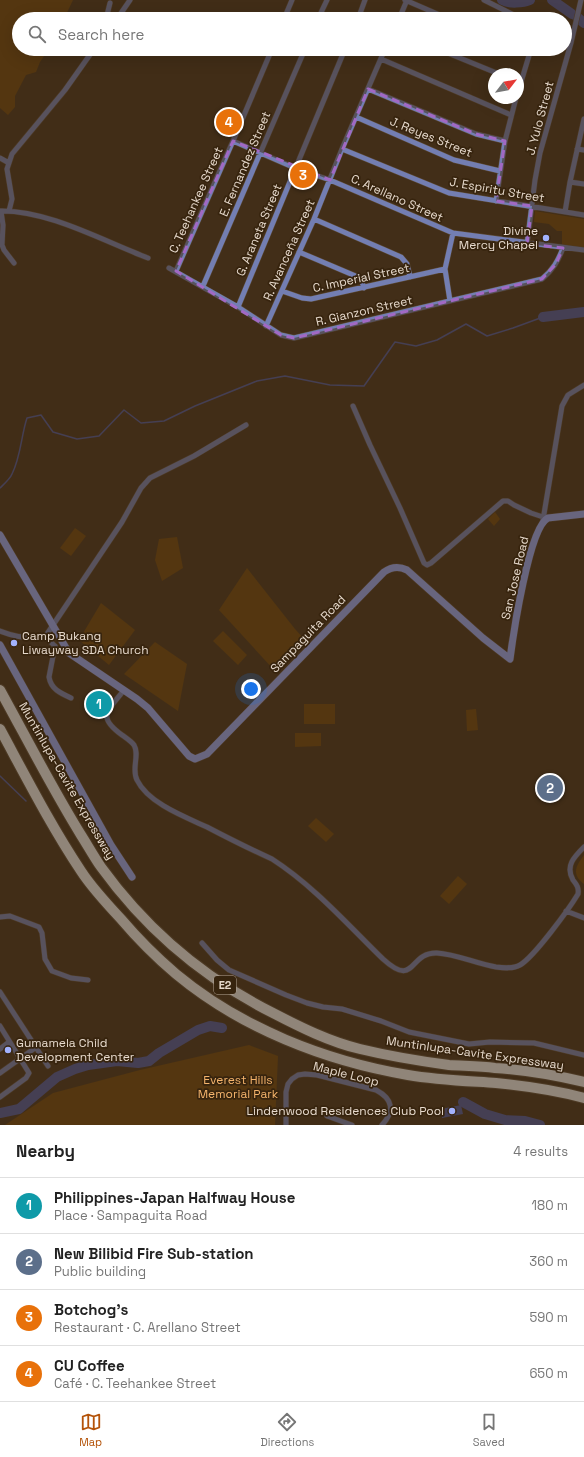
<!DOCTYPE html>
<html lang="en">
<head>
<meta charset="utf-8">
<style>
	:root { --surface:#fff; --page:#f6f6f6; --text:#222; --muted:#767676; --line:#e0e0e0; --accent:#b45309 }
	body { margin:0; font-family:"Space Grotesk",sans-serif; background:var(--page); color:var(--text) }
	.compass { position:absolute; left:488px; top:68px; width:36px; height:36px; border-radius:50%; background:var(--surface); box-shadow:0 4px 16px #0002; rotate:59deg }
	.you { position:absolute; left:251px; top:689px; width:14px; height:14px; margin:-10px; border:3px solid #fff; border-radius:50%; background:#1a73e8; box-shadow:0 0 0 6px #1a73e833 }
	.badge { display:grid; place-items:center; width:26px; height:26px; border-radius:50%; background:var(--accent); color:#fff; font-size:13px; font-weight:700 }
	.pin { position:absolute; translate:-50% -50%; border:2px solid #fff; box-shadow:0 1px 4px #0006 }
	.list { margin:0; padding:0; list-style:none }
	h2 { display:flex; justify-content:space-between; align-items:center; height:52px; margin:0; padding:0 16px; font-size:17px }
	h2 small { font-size:13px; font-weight:400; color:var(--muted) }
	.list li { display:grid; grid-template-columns:26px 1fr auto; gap:12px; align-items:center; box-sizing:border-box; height:56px; padding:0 16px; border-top:1px solid var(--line) }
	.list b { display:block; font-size:15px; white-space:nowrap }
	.list p { margin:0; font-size:13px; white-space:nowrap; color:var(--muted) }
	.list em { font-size:13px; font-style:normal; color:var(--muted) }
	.icon { flex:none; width:22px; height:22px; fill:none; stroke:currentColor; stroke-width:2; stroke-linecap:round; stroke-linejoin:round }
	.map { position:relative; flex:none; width:584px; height:1125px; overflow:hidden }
	.search { position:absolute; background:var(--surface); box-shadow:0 4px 16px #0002; left:12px; right:12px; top:12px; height:44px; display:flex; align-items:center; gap:10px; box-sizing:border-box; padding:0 14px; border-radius:22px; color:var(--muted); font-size:15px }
	.sheet { height:276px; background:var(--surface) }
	nav { display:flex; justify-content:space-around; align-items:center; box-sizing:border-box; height:56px; border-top:1px solid var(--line); background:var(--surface); font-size:11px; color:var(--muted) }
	nav a { display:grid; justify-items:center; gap:2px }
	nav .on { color:var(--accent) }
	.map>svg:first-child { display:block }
	.green { fill:#6a4107 }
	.water { fill:#49549c }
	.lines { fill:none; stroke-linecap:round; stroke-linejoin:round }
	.stream { stroke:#49549c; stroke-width:1.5 }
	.river { stroke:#49549c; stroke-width:10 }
	.street-casing { stroke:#5c4a35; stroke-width:6 }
	.secondary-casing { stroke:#5c4a35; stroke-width:8 }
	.highway-casing { stroke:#5c4a35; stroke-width:12 }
	.street { stroke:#737eb2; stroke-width:5 }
	.secondary { stroke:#98a8fb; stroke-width:7 }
	.highway { stroke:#f0f0f0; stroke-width:10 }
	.marked { fill:none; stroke:#a169c4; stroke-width:3; stroke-dasharray:8 5; stroke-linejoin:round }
	.poi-dot { fill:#a2b2fd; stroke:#37240e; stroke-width:1.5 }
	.labels { text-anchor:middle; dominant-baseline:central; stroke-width:3.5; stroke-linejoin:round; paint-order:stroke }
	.shield { fill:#37240e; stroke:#b2a394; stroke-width:1 }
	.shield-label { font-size:11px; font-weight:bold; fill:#e7dacd }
	.street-label { font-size:12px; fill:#e7dacd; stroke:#37240e }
	.poi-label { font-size:12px; fill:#e7dacd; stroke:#37240e; text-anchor:end }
	.park-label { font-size:12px; fill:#f5b46c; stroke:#37240e }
</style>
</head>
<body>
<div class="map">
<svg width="584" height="1125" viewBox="0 0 584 1125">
	<rect width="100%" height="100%" fill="#422e18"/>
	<path class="green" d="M 0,0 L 73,0 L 64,19 L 19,19 L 19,49 L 49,49 L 40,62 L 36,72 L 26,75 L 15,96 L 15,107 L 8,115 L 0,108 Z
		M 535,211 L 584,219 L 584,248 L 562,245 L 562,231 L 557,231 L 549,224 L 534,222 Z
		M 495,512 L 500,519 L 494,526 L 488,519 Z
		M 75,528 L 86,536 L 71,556 L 60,548 Z
		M 177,537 L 183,568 L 162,581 L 155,560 L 159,539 Z
		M 247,568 L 295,629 L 305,640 L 274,670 L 219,610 Z
		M 101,603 L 135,630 L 109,665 L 79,640 Z
		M 223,631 L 247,655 L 238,665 L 213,641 Z
		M 155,642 L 187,664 L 178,711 L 124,674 Z
		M 304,704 L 335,704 L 335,724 L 304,724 Z
		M 476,709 L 478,730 L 467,731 L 466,710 Z
		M 295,733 L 321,733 L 321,746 L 295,747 Z
		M 316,818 L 334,834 L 326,842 L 308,826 Z
		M 584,855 L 584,884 C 571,874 576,866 584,855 Z
		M 458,876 L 467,884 L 449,904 L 440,896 Z
		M 249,1045 L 278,1056 L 275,1125 L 5,1125 L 53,1093 L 140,1070 Z"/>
	<path class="water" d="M 461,1105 L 463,1114 L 442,1118 L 441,1109 Z"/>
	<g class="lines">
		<path class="stream" d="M 0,488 C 4,484 10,479 12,474 C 21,456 21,436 27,418 L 41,415 L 53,432 L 77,439 L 99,436 L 124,410 L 141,423 L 164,421 L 195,406 L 257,381 L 285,376 L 330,385 L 364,386 L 395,342 L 416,346 L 437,340 L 466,324 L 487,336 L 513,328 L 543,317
			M 0,776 L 26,801"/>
		<path class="river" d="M 502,0 C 509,4 523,3 530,0
			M 552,0 L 572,14
			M 577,17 L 584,23
			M 543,317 L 584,312
			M 463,1102 L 485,1114 L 505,1120 L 525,1121 L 540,1125
			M 0,1113 L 19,1109 L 57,1077 L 75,1069 L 88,1065 L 117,1061 L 138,1063 L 149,1061 L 159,1053 L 198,1030 L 210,1026 L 222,1028"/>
		<g class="street-casing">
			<path id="street" d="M 405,0 L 449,19
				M 484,0 L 522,19
				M 106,19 L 110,3
				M 117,19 L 130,0
				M 284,19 L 292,0
				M 318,19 L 327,0
				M 358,19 L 365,0
				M 399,19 L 407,0
				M 565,40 L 571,43
				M 438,49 L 499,74
				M 518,49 L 529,54
				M 381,59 L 511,115
				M 368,89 L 476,134 L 505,141
				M 518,92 L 531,49
				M 356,117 L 454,160 L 500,171
				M 233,141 L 295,168 L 330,180 L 453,233 L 584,250
				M 342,149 L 449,193 L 584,215
				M 577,149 L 584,150
				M 0,158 L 9,163
				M 570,182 L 584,184
				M 496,201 L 505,141 L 516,98
				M 0,211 C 48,210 103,241 148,258
				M 1,211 L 3,225 L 2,245 L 4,250 L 14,263
				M 9,211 L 12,199 L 7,169 L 12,154 L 65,90 L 94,49
				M 565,212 L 570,182 L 584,119
				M 314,219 L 401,257 L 407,264 L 410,277
				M 527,244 L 535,180 L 540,153 L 571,43 L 581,0
				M 299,252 L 358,277 L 362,282 L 364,288
				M 169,268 L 238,307 L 281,335 L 294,338 L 542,279 C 553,270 558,261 563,248
				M 176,271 L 233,141 L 272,49
				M 203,286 L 305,49
				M 282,291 L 302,298 L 311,299 L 445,269
				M 450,301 L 445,269 L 453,233
				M 238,307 L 345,49
				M 266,326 L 314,219 L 342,149 L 385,49
				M 353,406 L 370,445 L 400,508 L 424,563 L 427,565 L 431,563 L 503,501 L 508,501 L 514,505 L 531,513 L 543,517
				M 543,520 L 562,406 L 568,395 L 584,385
				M 0,631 C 15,637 30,639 45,637 L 122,522 L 141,488 L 150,478 L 194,456 L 246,425
				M 45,637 L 55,646
				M 55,646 L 49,677 C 51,689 60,693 71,698
				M 124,690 C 108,711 96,716 122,735 C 126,738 131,741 134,745 C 140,755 131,769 137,780 C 148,803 185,817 207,827 C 228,838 250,849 272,859 C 314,886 348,925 383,959 C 416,989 408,952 437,953 C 456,954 477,964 496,967 C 504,968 513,969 520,965 C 534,957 569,909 578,894 C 579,888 577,885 573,880 C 565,866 574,857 584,847
				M 566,911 L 584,918
				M 0,917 L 10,916 L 39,927 L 42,933 L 45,959 L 52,971 L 71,978 L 88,980
				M 202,943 L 217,960 L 229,970 L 286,995 L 307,1003 L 323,1007 L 342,1009 L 381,1021 L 409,1032 L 469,1044 L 490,1042 L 534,1043 L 584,1055
				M 0,992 L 48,1066
				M 0,1026 L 29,1073 L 26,1078 L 0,1097
				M 0,1049 L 9,1042
				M 0,1073 L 42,1043
				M 327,1116 L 352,1125
				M 286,1125 L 286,1092 L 288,1084 L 292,1079 L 298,1075 L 305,1074 L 317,1075 L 376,1090 C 393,1099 395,1111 382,1125"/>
		</g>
		<g class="secondary-casing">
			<path id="secondary" d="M 0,535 L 69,653 L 137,699 L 148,708 L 189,756 L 195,759 L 207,754 L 384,572 C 391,567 399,566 407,570 L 483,638 L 510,659 C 513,636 529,527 548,518 L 584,514
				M 0,645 L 111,845 L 132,877"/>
		</g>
		<g class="highway-casing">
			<path id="highway" d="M 0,690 C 27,739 52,788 81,835 C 88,846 94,857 101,867 C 146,929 205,979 273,1013 C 300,1027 330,1042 360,1049 C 389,1056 419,1061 449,1065 C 464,1066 480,1066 495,1068 C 525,1070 555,1075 584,1082
				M 0,729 C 26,777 51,826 81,871 C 92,888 107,904 121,919 C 138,939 156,957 176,974 C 241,1028 325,1061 408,1075 C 437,1080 467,1081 496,1083 C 526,1086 555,1090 584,1098"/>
		</g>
		<use href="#street" class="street"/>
		<use href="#secondary" class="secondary"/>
		<use href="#highway" class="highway"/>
	</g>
	<path d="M0 0H584V1125H0ZM 368,89 L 476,134 L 505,141 L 496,201 L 532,206 L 527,244 L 563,248 L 556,264 L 542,279 L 294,338 L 281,335 L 176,271 L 233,141 L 330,180 Z" fill="#422e18" fill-opacity=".55" fill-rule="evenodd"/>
	<path class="marked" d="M 368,89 L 476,134 L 505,141 L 496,201 L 532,206 L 527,244 L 563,248 L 556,264 L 542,279 L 294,338 L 281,335 L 176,271 L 233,141 L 330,180 Z"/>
	<g class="poi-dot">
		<circle cx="546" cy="238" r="4"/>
		<circle cx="14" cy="643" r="4"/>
		<circle cx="8" cy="1050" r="4"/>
		<circle cx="452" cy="1111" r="4"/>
	</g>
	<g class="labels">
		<rect class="shield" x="214" y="976" width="22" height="18" rx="3"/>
		<g class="shield-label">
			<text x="225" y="985">E2</text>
		</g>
		<g class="street-label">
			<text transform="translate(540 118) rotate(-75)">J. Yulo Street</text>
			<text transform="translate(431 137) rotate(22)">J. Reyes Street</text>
			<text transform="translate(245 164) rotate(-67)">E. Fernandez Street</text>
			<text transform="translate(497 190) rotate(10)">J. Espiritu Street</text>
			<text transform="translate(397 198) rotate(24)">C. Arellano Street</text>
			<text transform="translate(196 200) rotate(-66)">C. Teehankee Street</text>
			<text transform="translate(259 230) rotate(-67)">G. Araneta Street</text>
			<text transform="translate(289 250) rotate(-66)">R. Avanceña Street</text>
			<text transform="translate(361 278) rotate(-12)">C. Imperial Street</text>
			<text transform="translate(364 311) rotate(-13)">R. Gianzon Street</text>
			<text transform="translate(515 578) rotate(-77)">San Jose Road</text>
			<text transform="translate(308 634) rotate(-46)">Sampaguita Road</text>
			<text transform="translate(67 781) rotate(60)">Muntinlupa-Cavite Expressway</text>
			<text transform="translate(475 1053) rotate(8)">Muntinlupa-Cavite Expressway</text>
			<text transform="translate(346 1074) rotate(14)">Maple Loop</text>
		</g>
		<g class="poi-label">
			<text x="538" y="231">Divine<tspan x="538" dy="14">Mercy Chapel</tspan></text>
			<text x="22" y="636" text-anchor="start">Camp Bukang<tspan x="22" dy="14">Liwayway SDA Church</tspan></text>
			<text x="16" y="1043" text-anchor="start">Gumamela Child<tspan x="16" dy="14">Development Center</tspan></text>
			<text x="444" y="1111">Lindenwood Residences Club Pool</text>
		</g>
		<g class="park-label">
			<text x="238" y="1080">Everest Hills<tspan x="238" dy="14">Memorial Park</tspan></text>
		</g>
	</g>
</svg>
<svg class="compass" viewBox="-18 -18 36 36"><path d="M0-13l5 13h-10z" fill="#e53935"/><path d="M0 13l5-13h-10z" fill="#767676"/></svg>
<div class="you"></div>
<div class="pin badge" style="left:99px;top:704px;background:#0f9aa8">1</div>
<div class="pin badge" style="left:550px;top:788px;background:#5c6f8a">2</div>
<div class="pin badge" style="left:303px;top:175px;background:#e8710a">3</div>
<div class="pin badge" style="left:229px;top:122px;background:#e8710a">4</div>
<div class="search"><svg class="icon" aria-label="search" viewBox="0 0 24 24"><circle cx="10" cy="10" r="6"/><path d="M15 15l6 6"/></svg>Search here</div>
</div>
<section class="sheet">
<h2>Nearby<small>4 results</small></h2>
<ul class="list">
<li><span class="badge" style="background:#0f9aa8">1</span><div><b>Philippines-Japan Halfway House</b><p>Place · Sampaguita Road</p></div><em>180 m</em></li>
<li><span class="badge" style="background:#5c6f8a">2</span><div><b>New Bilibid Fire Sub-station</b><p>Public building</p></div><em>360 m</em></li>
<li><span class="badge" style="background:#e8710a">3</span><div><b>Botchog's</b><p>Restaurant · C. Arellano Street</p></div><em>590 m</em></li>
<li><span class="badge" style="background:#e8710a">4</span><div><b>CU Coffee</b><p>Café · C. Teehankee Street</p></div><em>650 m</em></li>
</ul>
</section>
<nav>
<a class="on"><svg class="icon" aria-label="map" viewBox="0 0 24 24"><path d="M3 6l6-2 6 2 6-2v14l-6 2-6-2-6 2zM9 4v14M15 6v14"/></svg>Map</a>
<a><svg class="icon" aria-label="directions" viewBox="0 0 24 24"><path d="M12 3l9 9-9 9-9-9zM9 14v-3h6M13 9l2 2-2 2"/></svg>Directions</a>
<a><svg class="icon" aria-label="saved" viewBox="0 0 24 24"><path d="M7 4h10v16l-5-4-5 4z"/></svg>Saved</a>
</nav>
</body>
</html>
